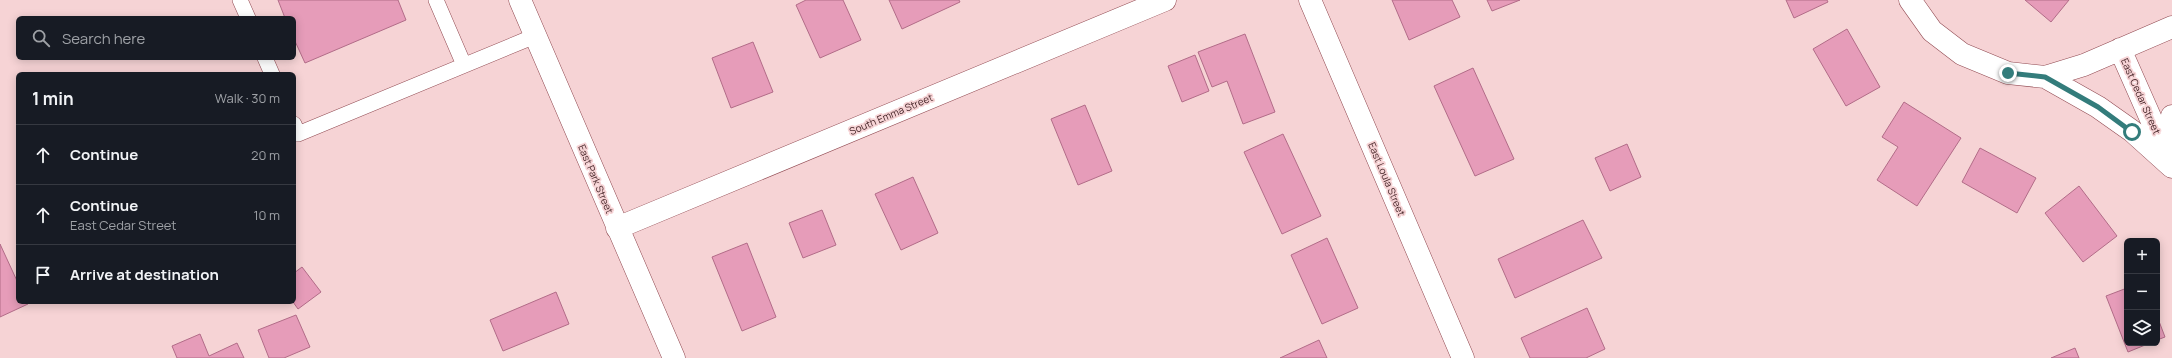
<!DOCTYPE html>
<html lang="en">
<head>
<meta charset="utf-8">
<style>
	:root { --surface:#171b24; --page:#20242c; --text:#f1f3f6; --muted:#9ea1a6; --line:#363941 }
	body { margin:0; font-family:Manrope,sans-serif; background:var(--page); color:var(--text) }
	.controls { position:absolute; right:12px; bottom:12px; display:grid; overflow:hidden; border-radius:6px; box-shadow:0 2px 10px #0003 }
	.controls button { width:36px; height:36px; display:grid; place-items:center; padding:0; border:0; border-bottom:1px solid var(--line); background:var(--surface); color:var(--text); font:20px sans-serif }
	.stop { position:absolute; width:12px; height:12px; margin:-9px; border:3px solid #337c7b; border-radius:50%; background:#fff }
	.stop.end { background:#337c7b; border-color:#fff; box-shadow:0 1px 4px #0008 }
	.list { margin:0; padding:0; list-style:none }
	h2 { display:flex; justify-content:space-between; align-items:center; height:52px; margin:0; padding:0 16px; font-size:17px }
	h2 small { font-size:13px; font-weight:400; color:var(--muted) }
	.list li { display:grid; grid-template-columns:26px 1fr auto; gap:12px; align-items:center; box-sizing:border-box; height:60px; padding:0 16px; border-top:1px solid var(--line) }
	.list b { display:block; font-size:15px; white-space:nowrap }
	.list p { margin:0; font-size:13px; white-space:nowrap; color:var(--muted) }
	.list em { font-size:13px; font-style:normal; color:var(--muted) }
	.icon { flex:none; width:22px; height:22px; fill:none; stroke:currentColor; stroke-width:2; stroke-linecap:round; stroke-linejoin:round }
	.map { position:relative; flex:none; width:2172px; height:358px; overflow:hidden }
	.search { position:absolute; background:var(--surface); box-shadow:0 2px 10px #0003; left:16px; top:16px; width:280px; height:44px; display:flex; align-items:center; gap:10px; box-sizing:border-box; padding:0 14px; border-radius:6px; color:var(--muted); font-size:15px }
	.panel { position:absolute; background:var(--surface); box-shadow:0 2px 10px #0003; left:16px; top:72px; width:280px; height:232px; border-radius:6px }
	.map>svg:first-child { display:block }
	.building { fill:#e69cb9; stroke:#b26c88 }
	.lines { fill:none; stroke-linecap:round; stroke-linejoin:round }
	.lane-casing { stroke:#914a52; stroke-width:16 }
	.street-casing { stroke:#914a52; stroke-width:23 }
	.lane { stroke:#fff; stroke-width:15 }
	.street { stroke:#fff; stroke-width:22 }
	.route { stroke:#337c7b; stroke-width:5 }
	.labels { text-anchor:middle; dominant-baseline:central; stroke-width:3.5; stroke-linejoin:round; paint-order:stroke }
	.street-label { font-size:10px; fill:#462629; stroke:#f6d3d5 }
</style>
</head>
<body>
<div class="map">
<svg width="2172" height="358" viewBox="0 0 2172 358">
	<rect width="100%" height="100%" fill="#f6d3d5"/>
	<path class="building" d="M 278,0 L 398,0 L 406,20 L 305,63 L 294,39 L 294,18 L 285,18 Z
		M 806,0 L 843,0 L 861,40 L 820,58 L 796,5 Z
		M 889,0 L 959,0 L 960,2 L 902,29 Z
		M 1392,0 L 1452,0 L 1460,17 L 1409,40 Z
		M 1487,0 L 1520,0 L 1492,11 Z
		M 1786,0 L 1827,0 L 1828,2 L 1794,18 Z
		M 2025,0 L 2069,0 L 2051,22 Z
		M 1847,29 L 1880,87 L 1846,106 L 1813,49 Z
		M 1245,34 L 1275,112 L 1243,124 L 1227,81 L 1212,87 L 1198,52 Z
		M 753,42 L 773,92 L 731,108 L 712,58 Z
		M 1195,55 L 1209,91 L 1182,102 L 1168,66 Z
		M 1473,68 L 1514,159 L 1475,176 L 1434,86 Z
		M 1904,102 L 1961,138 L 1917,206 L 1877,180 L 1898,147 L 1882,137 Z
		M 1085,105 L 1112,171 L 1078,185 L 1051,119 Z
		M 1283,134 L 1321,216 L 1282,234 L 1244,152 Z
		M 1627,144 L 1641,177 L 1610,191 L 1595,158 Z
		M 1980,148 L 2036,178 L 2017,213 L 1962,182 Z
		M 913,177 L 938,233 L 901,250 L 875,194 Z
		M 2079,186 L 2117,236 L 2083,262 L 2045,213 Z
		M 822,210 L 836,245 L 803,258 L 789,223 Z
		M 1583,220 L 1602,258 L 1515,298 L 1498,259 Z
		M 1327,238 L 1358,308 L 1322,324 L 1291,255 Z
		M 747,243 L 776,317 L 742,331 L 712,257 Z
		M 0,244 L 18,283 L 18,302 L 27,302 L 28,304 L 0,317 Z
		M 302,267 L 321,292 L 298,309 L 293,302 L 294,273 Z
		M 2127,288 L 2127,343 L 2150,343 L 2128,352 L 2106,296 Z
		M 556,292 L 569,324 L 503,351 L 490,320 Z
		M 1587,308 L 1605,349 L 1586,358 L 1530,358 L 1521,338 Z
		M 296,315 L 310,347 L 284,358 L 269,358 L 258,330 Z
		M 2157,316 L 2165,337 L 2157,340 Z
		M 200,334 L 209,356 L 237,343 L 244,358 L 177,358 L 172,346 Z
		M 1319,340 L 1327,358 L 1280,358 Z
		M 2075,348 L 2079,358 L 2051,358 Z"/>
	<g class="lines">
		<g class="lane-casing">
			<path id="lane" d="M 240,0 L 248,18
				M 436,0 L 464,65
				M 265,58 L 272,74
				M 294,124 L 298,134 L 535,36"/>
		</g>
		<g class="street-casing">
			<path id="street" d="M 520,0 L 674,358
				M 1310,0 L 1463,358
				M 1910,0 L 1932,31 L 1962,54 L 2008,73 L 2045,77 L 2084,65 L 2172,27
				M 2120,49 L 2169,160
				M 2045,77 L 2098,107 L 2132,131 L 2172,167
				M 2171,156 L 2172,116
				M 617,228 L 1165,0"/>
		</g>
		<use href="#lane" class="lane"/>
		<use href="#street" class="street"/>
	</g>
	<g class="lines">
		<path class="route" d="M 2008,73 L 2045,77 L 2098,107 L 2132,132"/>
	</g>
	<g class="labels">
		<g class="street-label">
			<text transform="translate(2141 96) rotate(66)">East Cedar Street</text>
			<text transform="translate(891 114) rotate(-23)">South Emma Street</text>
			<text transform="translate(596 179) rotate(67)">East Park Street</text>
			<text transform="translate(1387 179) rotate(67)">East Loula Street</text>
		</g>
	</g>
</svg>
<div class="controls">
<button>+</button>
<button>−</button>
<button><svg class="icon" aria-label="layers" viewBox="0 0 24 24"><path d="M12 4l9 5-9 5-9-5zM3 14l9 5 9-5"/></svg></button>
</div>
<div class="stop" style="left:2132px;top:132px"></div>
<div class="stop end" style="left:2008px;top:73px"></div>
<div class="search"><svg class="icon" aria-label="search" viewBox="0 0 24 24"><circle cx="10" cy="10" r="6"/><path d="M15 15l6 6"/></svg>Search here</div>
<section class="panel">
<h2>1 min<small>Walk · 30 m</small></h2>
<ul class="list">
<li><svg class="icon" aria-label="ahead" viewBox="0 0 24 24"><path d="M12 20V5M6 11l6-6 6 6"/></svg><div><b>Continue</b></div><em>20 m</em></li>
<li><svg class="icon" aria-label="ahead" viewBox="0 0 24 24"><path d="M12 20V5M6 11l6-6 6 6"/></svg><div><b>Continue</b><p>East Cedar Street</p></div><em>10 m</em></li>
<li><svg class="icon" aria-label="arrive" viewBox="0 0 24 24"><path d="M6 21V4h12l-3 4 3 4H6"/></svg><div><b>Arrive at destination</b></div></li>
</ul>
</section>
</div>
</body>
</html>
